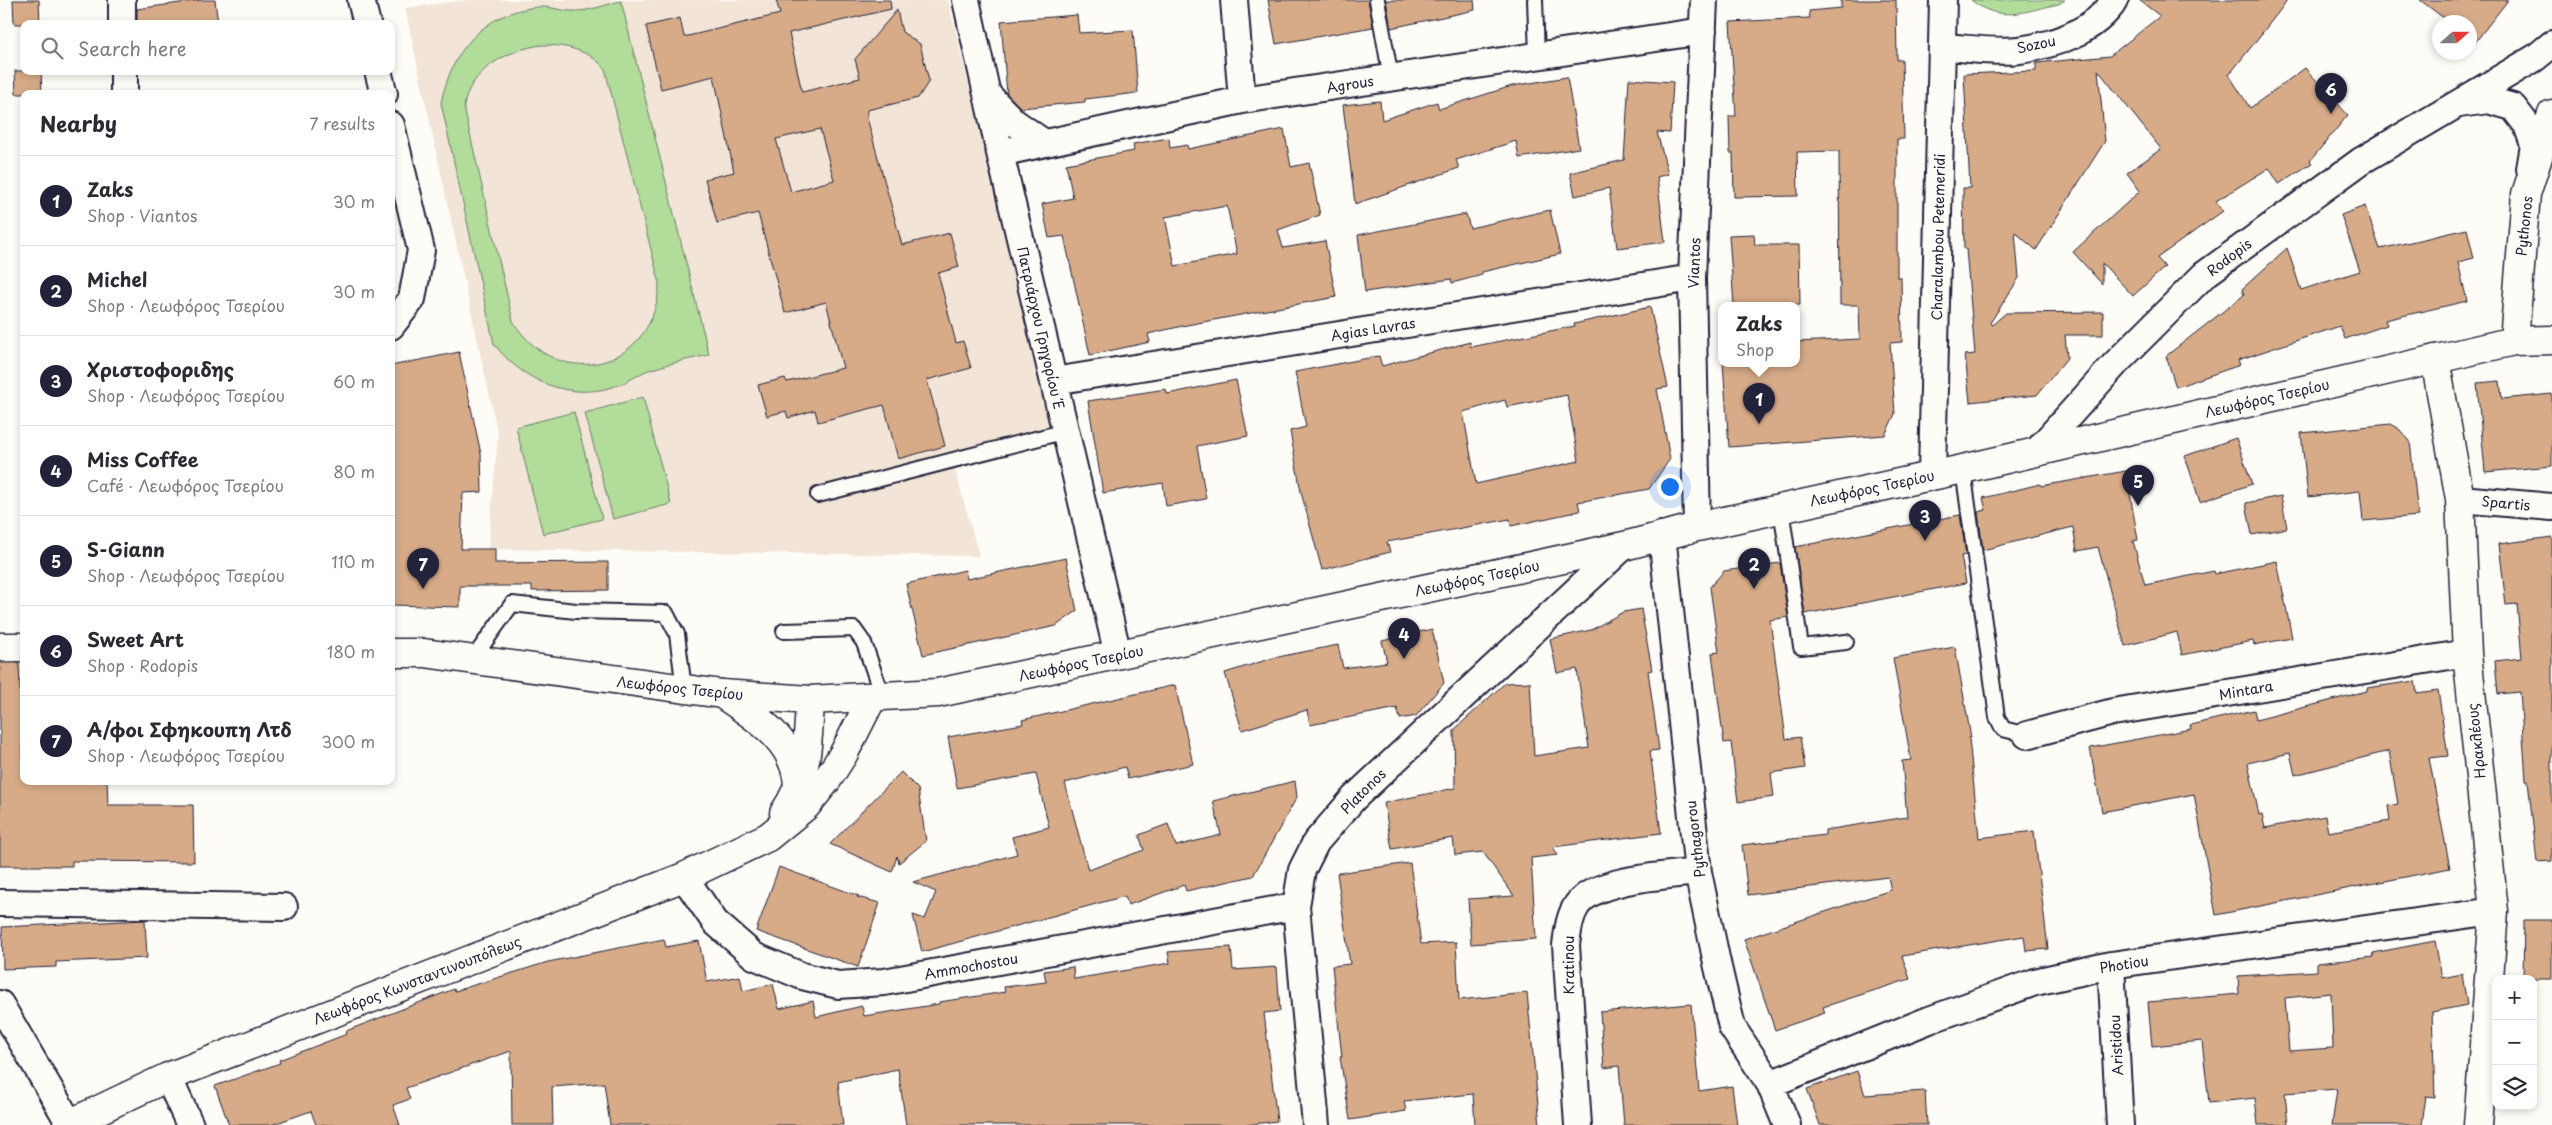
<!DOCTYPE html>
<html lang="en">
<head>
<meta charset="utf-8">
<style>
	:root { --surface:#fff; --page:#f2f2f3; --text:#2b2b33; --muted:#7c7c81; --line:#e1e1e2; --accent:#22223b }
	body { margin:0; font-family:"Playpen Sans",sans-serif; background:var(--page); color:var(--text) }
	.controls { position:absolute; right:15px; bottom:15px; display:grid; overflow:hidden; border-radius:10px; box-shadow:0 2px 8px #0003 }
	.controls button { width:45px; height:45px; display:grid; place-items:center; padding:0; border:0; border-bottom:1px solid var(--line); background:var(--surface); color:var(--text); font:25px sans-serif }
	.compass { position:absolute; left:2432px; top:15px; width:45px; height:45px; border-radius:50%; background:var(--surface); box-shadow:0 2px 8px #0003; rotate:69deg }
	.you { position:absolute; left:1669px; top:486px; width:18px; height:18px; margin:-12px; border:4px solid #fff; border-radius:50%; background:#1a73e8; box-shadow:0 0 0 8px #1a73e833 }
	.badge { display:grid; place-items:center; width:32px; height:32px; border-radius:50%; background:var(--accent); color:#fff; font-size:16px; font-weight:700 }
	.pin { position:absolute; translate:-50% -41px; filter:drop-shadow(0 1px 2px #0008) }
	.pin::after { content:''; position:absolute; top:26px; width:18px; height:15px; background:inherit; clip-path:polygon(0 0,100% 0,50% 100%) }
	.popup { position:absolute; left:1718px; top:302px; width:82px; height:65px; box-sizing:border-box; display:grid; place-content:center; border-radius:10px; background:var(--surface); filter:drop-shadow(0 1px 4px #0005); font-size:16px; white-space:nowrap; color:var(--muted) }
	.popup b { font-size:19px; color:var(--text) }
	.popup::after { content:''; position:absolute; left:50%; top:100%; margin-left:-10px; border:10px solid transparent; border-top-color:var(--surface) }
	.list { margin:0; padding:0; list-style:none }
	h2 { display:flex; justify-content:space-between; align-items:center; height:65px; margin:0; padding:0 20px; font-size:21px }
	h2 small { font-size:16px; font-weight:400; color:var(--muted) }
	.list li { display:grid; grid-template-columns:32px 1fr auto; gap:15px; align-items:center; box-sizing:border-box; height:90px; padding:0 20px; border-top:1px solid var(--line) }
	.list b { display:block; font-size:19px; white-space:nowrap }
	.list p { margin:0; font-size:16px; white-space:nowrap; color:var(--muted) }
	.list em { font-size:16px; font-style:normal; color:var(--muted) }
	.icon { flex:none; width:28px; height:28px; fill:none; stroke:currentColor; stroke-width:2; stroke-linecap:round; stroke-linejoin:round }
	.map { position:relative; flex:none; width:2552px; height:1125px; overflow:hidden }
	.search { position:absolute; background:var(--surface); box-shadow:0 2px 8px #0003; left:20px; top:20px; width:375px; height:55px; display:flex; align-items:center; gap:12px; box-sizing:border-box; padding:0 18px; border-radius:10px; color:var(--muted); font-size:19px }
	.panel { position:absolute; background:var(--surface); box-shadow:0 2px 8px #0003; left:20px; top:90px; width:375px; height:695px; border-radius:10px }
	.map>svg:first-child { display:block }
	.built { fill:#f2e4d6 }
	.green { fill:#b1dc9a; stroke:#6a7f6a; fill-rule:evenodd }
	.building { fill:#d7ab88; stroke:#22223b; fill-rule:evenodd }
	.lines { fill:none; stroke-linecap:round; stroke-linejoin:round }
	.service-casing { stroke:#22223b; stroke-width:18 }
	.minor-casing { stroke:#22223b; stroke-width:30 }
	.tertiary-casing { stroke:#22223b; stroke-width:31 }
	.secondary-casing { stroke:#22223b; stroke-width:31 }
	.primary-casing { stroke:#22223b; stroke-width:31 }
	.service { stroke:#fdfcf7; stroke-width:14 }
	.minor { stroke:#fdfcf7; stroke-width:26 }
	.tertiary { stroke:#fdfcf7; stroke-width:28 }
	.secondary { stroke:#fdfcf7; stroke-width:28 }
	.primary { stroke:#fdfcf7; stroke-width:28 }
	.labels { text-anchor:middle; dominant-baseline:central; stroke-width:4; stroke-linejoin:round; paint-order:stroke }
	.street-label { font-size:14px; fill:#22223b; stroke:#fdfcf7 }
</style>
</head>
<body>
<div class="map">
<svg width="2552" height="1125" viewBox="0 0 2552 1125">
	<rect width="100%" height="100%" fill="#fdfcf7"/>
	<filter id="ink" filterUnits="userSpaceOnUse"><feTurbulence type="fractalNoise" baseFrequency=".02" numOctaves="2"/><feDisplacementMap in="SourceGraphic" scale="10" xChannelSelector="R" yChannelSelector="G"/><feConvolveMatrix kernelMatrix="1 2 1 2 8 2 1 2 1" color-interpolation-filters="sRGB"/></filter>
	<g filter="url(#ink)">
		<path class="built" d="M 467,0 L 948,0 L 1056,443 L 954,466 L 979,556 L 488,549 L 498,435 L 405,8 Z"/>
		<path class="green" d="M 1971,0 L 2065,0 L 2059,4 C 2025,11 2000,24 1971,0 Z
			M 621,1 L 709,355 C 690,359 671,363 652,369 C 641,372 632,380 621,384 C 574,403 524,383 494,344 L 441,103 C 451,52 483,12 538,7 C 551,6 563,12 576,11 C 591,11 607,4 621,1 ZM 542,45 C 565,45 590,50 605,69 L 659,281 C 658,368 558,396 513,321 L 464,108 C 467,71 509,49 542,45 Z
			M 643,397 L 671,504 L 613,519 L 585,413 Z
			M 574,412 L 602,519 L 543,534 L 516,427 Z"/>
		<path class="building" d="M 13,0 L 39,0 L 40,24 L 14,24 Z
			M 201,0 L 215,0 L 218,24 L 137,24 L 137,9 Z
			M 776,0 L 890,0 L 891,9 L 789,33 L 802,92 L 860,78 L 855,59 L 897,10 L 902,32 L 920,44 L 929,81 L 918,98 L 867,110 L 867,118 L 902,245 L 950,233 L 959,267 L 938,273 L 956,343 L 963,341 L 971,368 L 927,380 L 945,446 L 898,459 L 884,405 L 818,422 L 815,410 L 788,418 L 786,411 L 767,416 L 758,385 L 785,378 L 787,382 L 843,368 L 826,302 L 785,313 L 758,213 L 717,223 L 705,179 L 734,172 L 714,76 L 661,89 L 646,26 L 680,18 L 684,37 L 780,14 ZM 820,129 L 834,180 L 791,192 L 776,139 Z
			M 1268,0 L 1368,0 L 1373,27 L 1276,44 Z
			M 1386,0 L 1474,0 L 1475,10 L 1391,28 Z
			M 1841,0 L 1896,0 L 1897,60 L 1902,60 L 1904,139 L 1897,139 L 1897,277 L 1901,277 L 1902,342 L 1890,343 L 1895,414 L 1885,435 L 1729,447 L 1723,363 L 1796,363 L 1796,342 L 1860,339 L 1859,305 L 1840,305 L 1839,151 L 1797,152 L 1798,196 L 1734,197 L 1733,153 L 1730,153 L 1729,116 L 1736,116 L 1730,22 L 1810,18 L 1809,11 L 1841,8 Z
			M 2139,0 L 2288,0 L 2229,75 L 2250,108 L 2305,68 L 2348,115 L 2310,161 L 2312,163 L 2279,184 L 2269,168 L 2216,201 L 2223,211 L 2157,258 L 2165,267 L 2133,296 L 2102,263 L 2102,284 L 2073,252 L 2140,191 L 2127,173 L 2161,149 L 2098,70 L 2105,141 L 2036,250 L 2015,232 L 2019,278 L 1990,323 L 1992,325 L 2006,313 L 2103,312 L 2103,335 L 2065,335 L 2067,358 L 2037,395 L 1970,402 L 1965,355 L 1975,354 L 1966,249 L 1964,249 L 1963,188 L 1970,188 L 1964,74 L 2036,71 L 2036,63 L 2110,56 L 2160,16 Z
			M 2420,0 L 2508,0 L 2470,49 L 2470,22 L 2449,22 Z
			M 1077,15 L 1079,33 L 1133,30 L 1138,93 L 1085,99 L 1085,102 L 1021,108 L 1007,94 L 1001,21 Z
			M 15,71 L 41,71 L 42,94 L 16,94 Z
			M 1567,77 L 1579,148 L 1519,158 L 1516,141 L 1456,160 L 1459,168 L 1355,204 L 1343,105 L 1380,101 L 1382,120 L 1437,102 L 1439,109 L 1512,86 Z
			M 1629,79 L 1673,82 L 1670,133 L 1657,132 L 1668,174 L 1657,177 L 1665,242 L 1617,248 L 1609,188 L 1575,196 L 1570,173 L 1624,160 Z
			M 1284,129 L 1291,167 L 1309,163 L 1320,215 L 1278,230 L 1283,248 L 1325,241 L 1336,297 L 1187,325 L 1148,334 L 1150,342 L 1090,355 L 1064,236 L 1049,238 L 1042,204 L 1073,198 L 1066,164 L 1134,151 L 1133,144 L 1169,138 L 1170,148 L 1187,145 L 1188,149 ZM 1227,206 L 1237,254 L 1175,266 L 1165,217 Z
			M 2365,206 L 2380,249 L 2467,229 L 2474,258 L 2458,262 L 2467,301 L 2385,320 L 2387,325 L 2345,339 L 2340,326 L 2238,360 L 2240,365 L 2176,387 L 2166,356 L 2244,295 L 2242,289 L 2287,248 L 2301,290 L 2360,271 L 2341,215 Z
			M 1550,210 L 1560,254 L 1482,272 L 1482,275 L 1452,283 L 1451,279 L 1365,292 L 1358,235 L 1466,214 L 1470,228 Z
			M 1754,234 L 1755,245 L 1799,245 L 1800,305 L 1734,305 L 1729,235 Z
			M 1650,307 L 1668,387 L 1657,389 L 1670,459 L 1649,489 L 1578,502 L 1580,511 L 1511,526 L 1510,519 L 1387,542 L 1390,552 L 1322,570 L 1301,492 L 1290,431 L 1306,427 L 1295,372 L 1379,356 L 1382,366 L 1470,342 L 1471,347 L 1575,326 L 1574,324 ZM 1567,395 L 1579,461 L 1476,484 L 1463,412 L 1505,400 L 1507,407 Z
			M 459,352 L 481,454 L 482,492 L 463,493 L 461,549 L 495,549 L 495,563 L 608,562 L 608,590 L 532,591 L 532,586 L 460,586 L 460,607 L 391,605 L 391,366 Z
			M 1236,380 L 1248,436 L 1197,446 L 1206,499 L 1166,506 L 1163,483 L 1103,493 L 1088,401 L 1166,389 L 1167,394 Z
			M 2500,381 L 2502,399 L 2552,394 L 2552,466 L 2485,472 L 2477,383 Z
			M 2391,424 L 2398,428 L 2410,441 L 2418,516 L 2363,521 L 2360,491 L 2308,497 L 2301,433 Z
			M 2236,438 L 2252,484 L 2200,502 L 2185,456 Z
			M 2126,471 L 2138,540 L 2133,541 L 2145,585 L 2214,571 L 2215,574 L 2277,561 L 2292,638 L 2254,645 L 2253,641 L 2182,655 L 2177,632 L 2125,646 L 2098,547 L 2077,551 L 2073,527 L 1983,550 L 1978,512 L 1986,510 L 1983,498 L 2040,484 L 2041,486 Z
			M 2281,496 L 2287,528 L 2252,535 L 2246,503 Z
			M 1960,515 L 1966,555 L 1961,556 L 1966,583 L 1805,614 L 1795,547 Z
			M 2552,537 L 2552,861 L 2537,862 L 2528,780 L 2526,780 L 2520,692 L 2498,694 L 2495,661 L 2522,658 L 2517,604 L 2506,605 L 2499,544 Z
			M 1066,558 L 1077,611 L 1056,626 L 923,655 L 906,584 L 965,570 L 967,579 Z
			M 1780,563 L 1788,617 L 1770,620 L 1786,739 L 1800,737 L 1805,768 L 1771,773 L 1774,797 L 1738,802 L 1731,742 L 1724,743 L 1712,653 L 1719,652 L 1710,587 L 1724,571 Z
			M 1641,609 L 1652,670 L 1648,671 L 1659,750 L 1650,751 L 1661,833 L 1553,847 L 1558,855 L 1531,858 L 1536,939 L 1471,944 L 1468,899 L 1514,896 L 1483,852 L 1455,855 L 1453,838 L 1392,849 L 1384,803 L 1455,788 L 1454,730 L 1505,683 L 1530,682 L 1534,756 L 1589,748 L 1577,669 L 1557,673 L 1550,639 L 1591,630 L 1623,612 Z
			M 1432,629 L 1444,683 L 1416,716 L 1400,719 L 1397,708 L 1310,725 L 1307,710 L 1242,730 L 1225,673 L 1273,658 L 1338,645 L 1343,668 L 1387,662 L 1382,641 Z
			M 1955,647 L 1971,738 L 1969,738 L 1979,838 L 2034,831 L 2048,949 L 2026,951 L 2024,936 L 1902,956 L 1910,979 L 1823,1007 L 1825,1013 L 1775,1030 L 1744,939 L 1891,890 L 1888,877 L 1748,895 L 1742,845 L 1825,835 L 1825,830 L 1907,817 L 1902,761 L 1911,760 L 1893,658 Z
			M 0,663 L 19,663 L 24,781 L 107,781 L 108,805 L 193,805 L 194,862 L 72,861 L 72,866 L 0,866 Z
			M 2415,681 L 2417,693 L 2438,690 L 2448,756 L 2429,758 L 2450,868 L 2216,915 L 2194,794 L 2102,812 L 2090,748 L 2191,729 L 2190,725 L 2254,710 L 2256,720 L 2367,691 L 2367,688 ZM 2389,751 L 2398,804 L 2388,806 L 2390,821 L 2328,832 L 2325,816 L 2265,828 L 2262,815 L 2259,815 L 2248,763 L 2290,753 L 2295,775 Z
			M 1175,685 L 1193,764 L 1128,779 L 1125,767 L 1065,783 L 1088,870 L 1144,850 L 1139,835 L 1168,824 L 1176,846 L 1221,835 L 1213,801 L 1295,781 L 1297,797 L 1253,876 L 1186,891 L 1184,885 L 1128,905 L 1125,896 L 922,952 L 913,915 L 925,919 L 936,892 L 913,882 L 1017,854 L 1012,837 L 1049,827 L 1036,774 L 957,788 L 948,737 L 1023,724 L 1022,720 Z
			M 901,772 L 918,789 L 926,841 L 899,863 L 897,856 L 892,872 L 830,844 Z
			M 1410,863 L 1421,944 L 1456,942 L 1459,1000 L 1527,993 L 1540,1125 L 1475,1125 L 1473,1094 L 1404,1101 L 1406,1111 L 1350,1120 L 1340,1057 L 1342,1057 L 1332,966 L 1350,964 L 1337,873 Z
			M 779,867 L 859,896 L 857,897 L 880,903 L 858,967 L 756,931 Z
			M 145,920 L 147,958 L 56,962 L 56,967 L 3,969 L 2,927 Z
			M 2524,920 L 2552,920 L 2552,979 L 2523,979 Z
			M 664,939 L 666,947 L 699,941 L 707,982 L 740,976 L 743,991 L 773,984 L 779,1009 L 813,1001 L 816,1017 L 862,1006 L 864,1016 L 939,1004 L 939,1002 L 1005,992 L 1004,987 L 1046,982 L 1044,971 L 1073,967 L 1074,979 L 1170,963 L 1168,952 L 1231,947 L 1233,970 L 1277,967 L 1280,1011 L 1264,1013 L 1277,1121 L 1246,1125 L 906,1125 L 898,1069 L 838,1082 L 843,1125 L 610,1125 L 604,1083 L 552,1087 L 553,1125 L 512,1125 L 511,1051 L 406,1088 L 410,1099 L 393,1105 L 400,1125 L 316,1125 L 311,1111 L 271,1125 L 229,1125 L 215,1086 L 280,1063 L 279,1060 L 347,1034 L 346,1031 L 454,989 L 455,991 L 548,962 Z
			M 2435,941 L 2442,978 L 2462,974 L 2467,1005 L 2432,1012 L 2435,1097 L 2426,1096 L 2422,1125 L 2332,1125 L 2337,1089 L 2285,1093 L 2288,1125 L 2258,1125 L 2255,1098 L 2209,1103 L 2202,1041 L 2152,1046 L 2148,1002 L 2239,994 L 2238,976 L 2317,971 L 2317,963 L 2374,957 L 2373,953 ZM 2331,993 L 2333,1048 L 2289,1051 L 2285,998 Z
			M 1691,1004 L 1699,1091 L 1732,1086 L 1737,1125 L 1624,1125 L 1619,1066 L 1604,1068 L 1600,1012 Z
			M 1857,1071 L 1865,1095 L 1925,1091 L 1927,1125 L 1820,1125 L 1807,1089 Z"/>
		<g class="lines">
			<g class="service-casing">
				<path id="service" d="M 1377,0 L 1391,78
					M 1535,0 L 1537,56
					M 1963,469 L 1997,717 L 2003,729 L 2027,735
					M 818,495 L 1066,431
					M 1781,508 L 1801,647 L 1846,642
					M 784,631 L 854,629 L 864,643 L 883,698
					M 472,660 L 512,604 L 576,611 L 666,613 L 677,634 L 684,689"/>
			</g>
			<g class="minor-casing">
				<path id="minor" d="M 122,0 L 122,24
					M 361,0 L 367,24
					M 966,0 L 1000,153 L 1118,655
					M 1234,0 L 1242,100
					M 1943,47 C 1967,48 1995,53 2019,50 C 2055,45 2095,31 2115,0
					M 124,71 L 124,94
					M 378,71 L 384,94
					M 987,94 L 1014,122 L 1044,143
					M 2459,104 L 2488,100 L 2513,107 L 2527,125 L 2534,145 L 2530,169
					M 391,125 L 421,250 L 412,299 L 391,326
					M 1000,153 L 1242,100 L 1703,31
					M 1054,381 L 1692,278
					M 2038,450 L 2115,364 L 2204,275 L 2361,161 L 2535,58 L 2552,44
					M 1932,474 L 1943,0
					M 2460,499 L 2552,507
					M 1697,527 L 1692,278 L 1704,0
					M 1662,535 L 1698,872 L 1717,963 L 1732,1027 L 1770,1084 L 1787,1125
					M 2027,735 L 2113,712 L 2467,653
					M 684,877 L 715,922 L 754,956 L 802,976 L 838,985 L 884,982 L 1296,906
					M 0,903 L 284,907
					M 2111,965 L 2120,1125
					M 0,1004 L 70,1124
					M 168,1077 L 190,1125
					M 1770,1084 L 1929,1020 L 2035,982 L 2111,965 L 2494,911
					M 1316,1125 L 1296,906 L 1302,870 L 1316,842 L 1354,798 L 1624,546
					M 1578,1125 L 1566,945 C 1568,931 1569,917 1577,905 C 1596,878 1667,876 1698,872"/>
			</g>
			<g class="tertiary-casing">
				<path id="tertiary" d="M 2435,359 L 2460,499 L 2467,653 L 2494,911 L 2478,1125
					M 722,694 C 755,717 796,740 798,786
					M 784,813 C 808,779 808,741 810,700
					M 67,1125 L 168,1077 L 684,877 L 768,837 L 806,806 L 827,780 L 844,753 L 872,698"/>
			</g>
			<g class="secondary-casing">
				<path id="secondary" d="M 2514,341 L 2526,194 L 2552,114"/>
			</g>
			<g class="primary-casing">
				<path id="primary" d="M 0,647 L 24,647
					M 391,653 L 424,653 L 722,694 L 810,700 L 938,693 L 1624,546 L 1697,527 L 1963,469 L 2514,341 L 2552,340"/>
			</g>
			<use href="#service" class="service"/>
			<use href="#minor" class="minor"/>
			<use href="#tertiary" class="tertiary"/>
			<use href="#secondary" class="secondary"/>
			<use href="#primary" class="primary"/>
		</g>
	</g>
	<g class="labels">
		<g class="street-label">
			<text transform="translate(2036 44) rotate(-12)">Sozou</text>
			<text transform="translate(1350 84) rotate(-9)">Agrous</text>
			<text transform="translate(2524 226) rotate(-84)">Pythonos</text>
			<text transform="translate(1938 237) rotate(-89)">Charalambou Petemeridi</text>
			<text transform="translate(2229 257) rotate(-37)">Rodopis</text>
			<text transform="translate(1694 263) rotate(-88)">Viantos</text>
			<text transform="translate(1041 328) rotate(77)">Πατριάρχου Γρηγορίου Ε΄</text>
			<text transform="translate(1373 329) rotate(-9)">Agias Lavras</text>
			<text transform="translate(2267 398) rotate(-13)">Λεωφόρος Τσερίου</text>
			<text transform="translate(1872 488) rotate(-12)">Λεωφόρος Τσερίου</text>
			<text transform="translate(2506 503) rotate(5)">Spartis</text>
			<text transform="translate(1477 578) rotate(-12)">Λεωφόρος Τσερίου</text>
			<text transform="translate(1081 663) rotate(-12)">Λεωφόρος Τσερίου</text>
			<text transform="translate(680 688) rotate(6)">Λεωφόρος Τσερίου</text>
			<text transform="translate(2246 690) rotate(-10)">Mintara</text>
			<text transform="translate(2476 741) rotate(-96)">Ηρακλέους</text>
			<text transform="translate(1363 791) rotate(-45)">Platonos</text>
			<text transform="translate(1695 839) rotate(-97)">Pythagorou</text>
			<text transform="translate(2124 964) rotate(-9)">Photiou</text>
			<text transform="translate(1568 965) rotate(-90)">Kratinou</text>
			<text transform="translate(971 966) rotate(-10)">Ammochostou</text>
			<text transform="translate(417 980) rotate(-21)">Λεωφόρος Κωνσταντινουπόλεως</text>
			<text transform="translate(2116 1045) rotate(-93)">Aristidou</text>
		</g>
	</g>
</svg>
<div class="controls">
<button>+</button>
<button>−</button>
<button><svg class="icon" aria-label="layers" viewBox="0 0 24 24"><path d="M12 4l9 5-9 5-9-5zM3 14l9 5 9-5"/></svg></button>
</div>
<svg class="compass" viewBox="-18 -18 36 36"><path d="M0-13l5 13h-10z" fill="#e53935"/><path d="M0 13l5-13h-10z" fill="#7c7c81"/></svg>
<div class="you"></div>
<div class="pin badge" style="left:1759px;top:424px">1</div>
<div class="popup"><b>Zaks</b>Shop</div>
<div class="pin badge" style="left:1754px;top:589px">2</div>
<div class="pin badge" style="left:1925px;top:541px">3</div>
<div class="pin badge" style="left:1404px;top:659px">4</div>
<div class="pin badge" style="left:2138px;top:506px">5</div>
<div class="pin badge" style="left:2331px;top:114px">6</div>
<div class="pin badge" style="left:423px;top:589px">7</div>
<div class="search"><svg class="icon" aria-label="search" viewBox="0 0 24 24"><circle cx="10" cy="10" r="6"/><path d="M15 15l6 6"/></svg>Search here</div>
<section class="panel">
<h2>Nearby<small>7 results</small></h2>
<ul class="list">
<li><span class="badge">1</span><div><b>Zaks</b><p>Shop · Viantos</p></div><em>30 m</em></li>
<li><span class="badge">2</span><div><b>Michel</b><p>Shop · Λεωφόρος Τσερίου</p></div><em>30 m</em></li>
<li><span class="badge">3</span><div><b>Χριστοφοριδης</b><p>Shop · Λεωφόρος Τσερίου</p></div><em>60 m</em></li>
<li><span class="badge">4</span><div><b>Miss Coffee</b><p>Café · Λεωφόρος Τσερίου</p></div><em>80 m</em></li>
<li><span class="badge">5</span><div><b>S-Giann</b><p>Shop · Λεωφόρος Τσερίου</p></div><em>110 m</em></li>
<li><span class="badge">6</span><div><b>Sweet Art</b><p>Shop · Rodopis</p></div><em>180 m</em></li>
<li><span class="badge">7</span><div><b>Α/φοι Σφηκουπη Λτδ</b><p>Shop · Λεωφόρος Τσερίου</p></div><em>300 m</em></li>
</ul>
</section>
</div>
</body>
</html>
